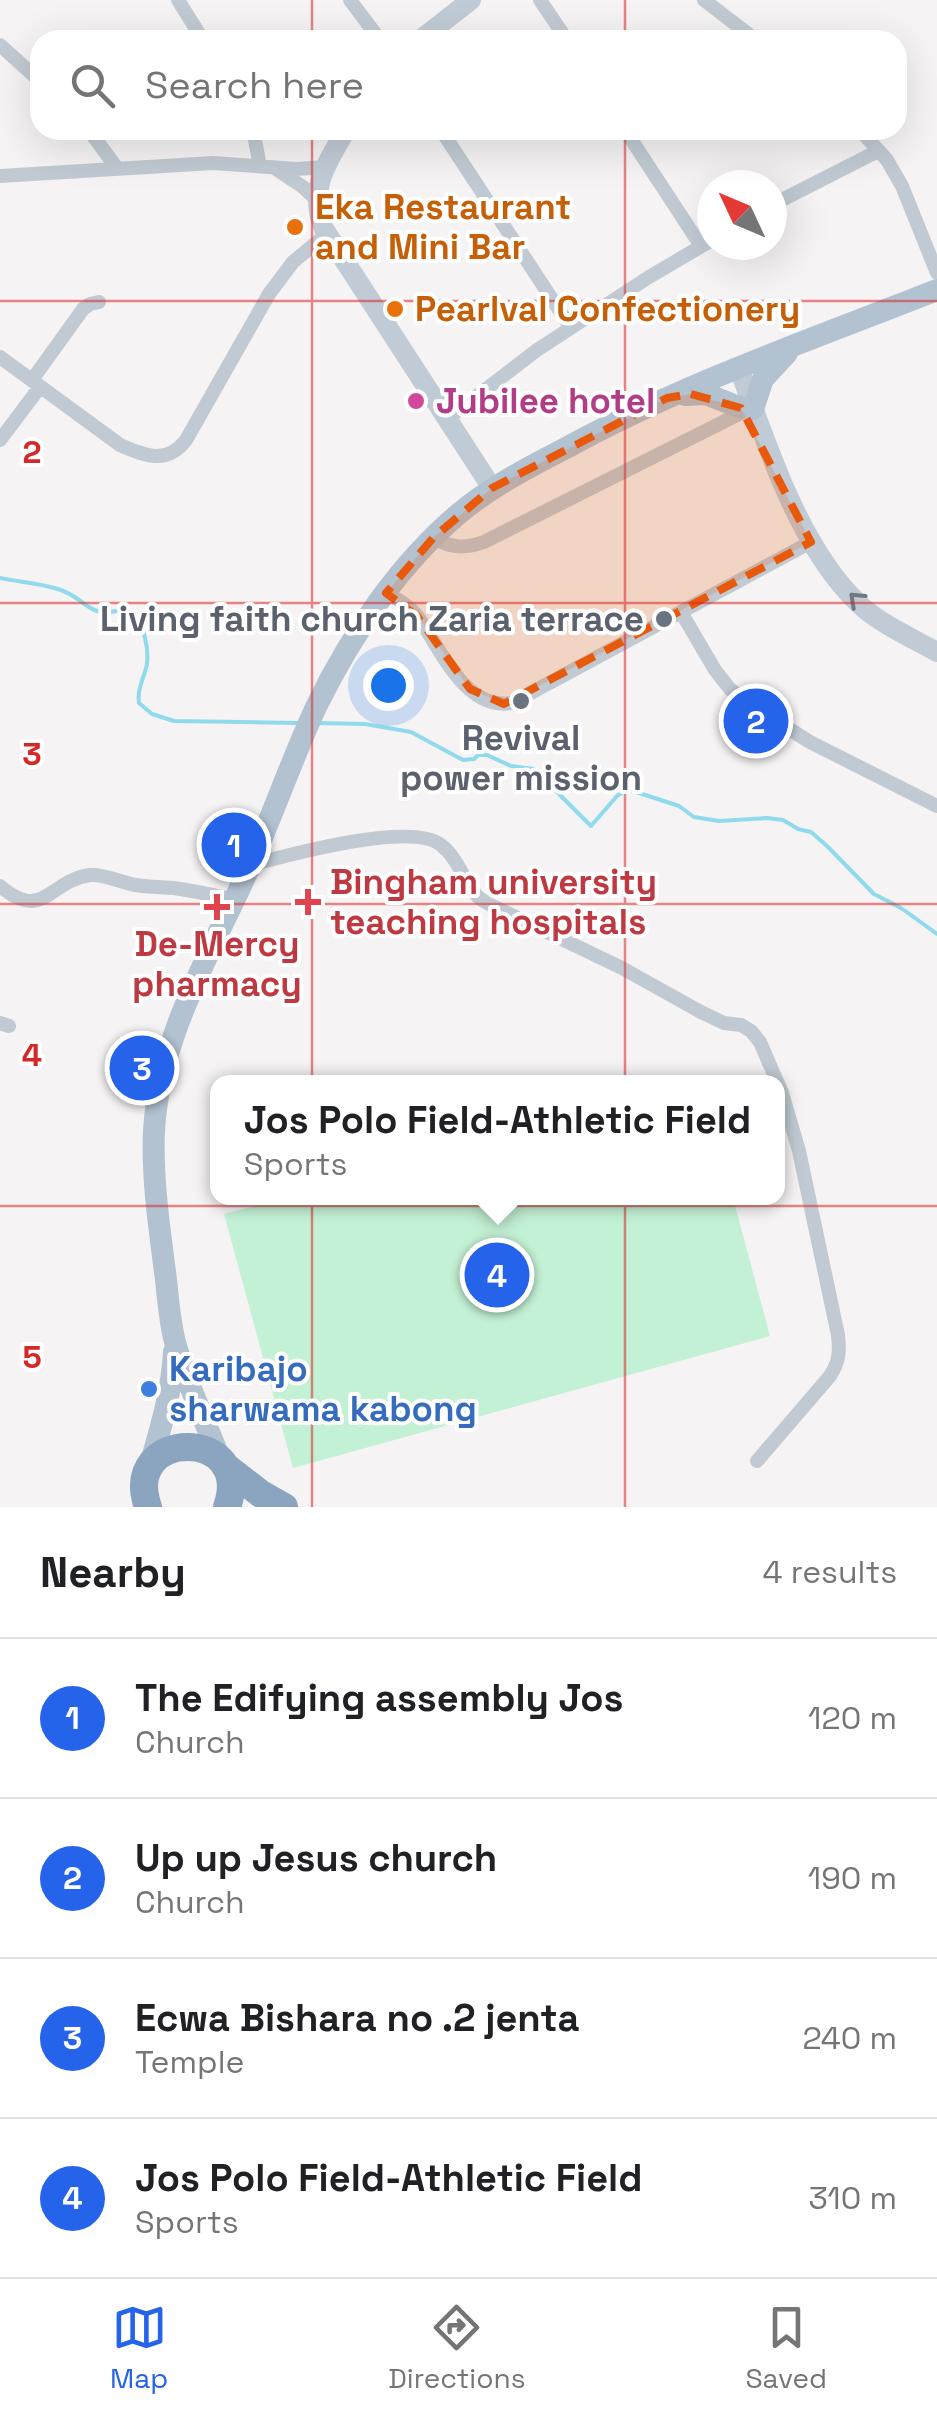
<!DOCTYPE html>
<html lang="en">
<head>
<meta charset="utf-8">
<style>
	:root { --surface:#fff; --page:#f2f2f2; --text:#202124; --muted:#757577; --line:#e0e0e0; --accent:#2563eb }
	body { margin:0; font-family:"Space Grotesk",sans-serif; background:var(--page); color:var(--text) }
	.compass { position:absolute; left:697px; top:170px; width:90px; height:90px; border-radius:50%; background:var(--surface); box-shadow:0 10px 40px #0002; rotate:314deg }
	.you { position:absolute; left:388px; top:685px; width:35px; height:35px; margin:-25px; border:8px solid #fff; border-radius:50%; background:#1a73e8; box-shadow:0 0 0 15px #1a73e833 }
	.badge { display:grid; place-items:center; width:65px; height:65px; border-radius:50%; background:var(--accent); color:#fff; font-size:32px; font-weight:700 }
	.pin { position:absolute; translate:-50% -50%; border:5px solid #fff; box-shadow:0 2px 10px #0006 }
	.popup { position:absolute; left:210px; top:1075px; width:575px; height:130px; box-sizing:border-box; display:grid; place-content:center; border-radius:20px; background:var(--surface); filter:drop-shadow(0 2px 8px #0005); font-size:32px; white-space:nowrap; color:var(--muted) }
	.popup b { font-size:38px; color:var(--text) }
	.popup::after { content:''; position:absolute; left:50%; top:100%; margin-left:-20px; border:20px solid transparent; border-top-color:var(--surface) }
	.list { margin:0; padding:0; list-style:none }
	h2 { display:flex; justify-content:space-between; align-items:center; height:130px; margin:0; padding:0 40px; font-size:42px }
	h2 small { font-size:32px; font-weight:400; color:var(--muted) }
	.list li { display:grid; grid-template-columns:65px 1fr auto; gap:30px; align-items:center; box-sizing:border-box; height:160px; padding:0 40px; border-top:2px solid var(--line) }
	.list b { display:block; font-size:38px; white-space:nowrap }
	.list p { margin:0; font-size:32px; white-space:nowrap; color:var(--muted) }
	.list em { font-size:32px; font-style:normal; color:var(--muted) }
	.icon { flex:none; width:55px; height:55px; fill:none; stroke:currentColor; stroke-width:2; stroke-linecap:round; stroke-linejoin:round }
	.map { position:relative; flex:none; width:937px; height:1507px; overflow:hidden }
	.search { position:absolute; background:var(--surface); box-shadow:0 10px 40px #0002; left:30px; right:30px; top:30px; height:110px; display:flex; align-items:center; gap:25px; box-sizing:border-box; padding:0 35px; border-radius:30px; color:var(--muted); font-size:38px }
	.sheet { height:770px; background:var(--surface) }
	nav { display:flex; justify-content:space-around; align-items:center; box-sizing:border-box; height:140px; border-top:2px solid var(--line); background:var(--surface); font-size:28px; color:var(--muted) }
	nav a { display:grid; justify-items:center; gap:5px }
	nav .on { color:var(--accent) }
	.map>svg:first-child { display:block }
	.green { fill:#c3f1d5 }
	.lines { fill:none; stroke-linecap:round; stroke-linejoin:round }
	.stream { stroke:#90daee; stroke-width:4 }
	.street { stroke:#c1cad2; stroke-width:14 }
	.secondary { stroke:#c1cbd6; stroke-width:20 }
	.primary { stroke:#b3c2d1; stroke-width:22 }
	.highway { stroke:#8ba5c1; stroke-width:28 }
	.oneway { stroke:#6e7984 }
	.marked { fill:#e8590c; fill-opacity:0.2; stroke:#e8590c; stroke-width:8; stroke-dasharray:20 12; stroke-linejoin:round }
	.grid { fill:none; stroke:#d62828; stroke-width:2.5; stroke-opacity:0.55 }
	.food-dot { fill:#e8710a; stroke:#fff; stroke-width:4 }
	.hotel-dot { fill:#d1479c; stroke:#fff; stroke-width:4 }
	.worship-dot { fill:#6b7280; stroke:#fff; stroke-width:4 }
	.health-dot { fill:#e0444e; stroke:#fff; stroke-width:4 }
	.shop-dot { fill:#3f7fe0; stroke:#fff; stroke-width:4 }
	.labels { text-anchor:middle; dominant-baseline:central; stroke-width:8; stroke-linejoin:round; paint-order:stroke }
	.food-label { font-size:35px; font-weight:bold; fill:#c56008; stroke:#fff; text-anchor:start }
	.hotel-label { font-size:35px; font-weight:bold; fill:#b23c85; stroke:#fff; text-anchor:start }
	.worship-label { font-size:35px; font-weight:bold; fill:#5b616d; stroke:#fff; text-anchor:end }
	.health-label { font-size:35px; font-weight:bold; fill:#be3a42; stroke:#fff; text-anchor:start }
	.shop-label { font-size:35px; font-weight:bold; fill:#366cbe; stroke:#fff; text-anchor:start }
	.grid-label { font-size:32px; text-anchor:middle; font-weight:bold; fill:#d62828; stroke:#fff; stroke-width:8; stroke-linejoin:round; paint-order:stroke }
</style>
</head>
<body>
<div class="map">
<svg width="937" height="1507" viewBox="0 0 937 1507">
	<rect width="100%" height="100%" fill="#f5f3f3"/>
	<path class="green" d="M 285,1198 L 733,1198 L 770,1336 L 293,1468 L 224,1214 Z"/>
	<g class="lines">
		<path class="stream" d="M 0,578 C 19,582 39,583 58,589 C 90,599 84,620 126,609 L 138,616 C 144,631 149,648 147,664 C 144,679 137,688 139,703 L 152,714 L 174,721 L 297,723
			M 317,723 L 365,724 L 411,732 L 463,760 L 474,759 L 478,755 L 487,755 L 511,766 L 534,769 L 591,826 L 617,796 L 627,789 L 679,806 L 694,817 L 719,821 L 767,818 L 783,820 L 798,829 L 811,832 L 827,846 L 874,894 L 901,908 L 937,934"/>
		<path class="street" d="M 178,0 L 203,40
			M 350,0 L 380,40
			M 540,0 L 567,40
			M 704,0 L 756,40
			M 0,45 L 40,81
			M 89,130 L 116,167
			M 253,130 L 260,166
			M 441,130 L 571,328
			M 625,130 L 701,246
			M 860,130 L 887,160 L 902,186 L 937,273
			M 276,169 L 303,187 L 317,200
			M 0,176 L 213,163 L 297,169 L 325,167
			M 772,205 L 878,151
			M 0,357 L 120,445 C 145,456 167,465 186,440 L 269,294 L 293,262 L 327,234
			M 32,380 L 83,309 L 90,304 L 99,302
			M 447,419 L 537,350 L 649,277 L 712,240
			M 0,440 L 40,387
			M 433,538 C 452,548 464,549 484,542 L 743,412
			M 386,593 C 398,599 410,606 418,617 C 440,647 464,711 512,703 L 811,542
			M 681,612 L 715,670 L 730,689 L 745,701 L 810,742 L 937,806
			M 251,865 C 288,855 411,821 441,845 C 458,858 463,880 477,896 C 482,901 491,905 497,908 L 622,968 L 699,1011 L 724,1023 L 741,1025 L 751,1031 L 760,1042 L 782,1093 L 799,1151 L 838,1335 C 840,1352 839,1362 830,1376 L 757,1461
			M 0,886 C 44,923 48,881 90,875 C 105,874 120,882 135,885 C 148,887 161,887 174,888 C 194,891 214,895 235,900
			M 0,1023 L 9,1026"/>
		<path class="secondary" d="M 420,40 L 471,0
			M 346,130 C 326,164 308,189 324,229 L 492,488
			M 739,368 C 766,443 799,547 858,603 C 880,624 910,637 937,652"/>
		<path class="primary" d="M 685,395 L 706,394 L 741,408
			M 753,409 L 763,379 L 787,353
			M 220,1459 C 205,1420 186,1383 175,1342 C 169,1319 168,1295 165,1272 C 159,1225 152,1178 154,1131 C 159,1036 212,951 250,866 C 273,814 292,759 316,707 C 352,633 403,558 467,507 C 498,483 533,465 568,447 C 685,383 813,339 937,290
			M 149,1469 C 160,1430 172,1392 174,1352"/>
		<path class="highway" d="M 225,1466 L 261,1494 L 284,1507
			M 148,1507 C 120,1427 255,1427 227,1507"/>
	</g>
	<defs><path id="oneway-chevron" d="M-2-3.5L2.5 0L-2 3.5" fill="none" stroke-width="1.6" stroke-linecap="round" stroke-linejoin="round" transform="scale(2.5)"/></defs>
	<use class="oneway" href="#oneway-chevron" transform="translate(856 599) rotate(-137)"/>
	<path class="marked" d="M 691,394 L 741,408 L 811,542 L 504,704 L 470,689 L 417,616 L 386,593 L 433,538 L 492,488 L 667,398 Z"/>
	<path class="grid" d="M 312,0 L 312,40M 625,0 L 625,40M 312,130 L 312,1507M 625,130 L 625,1507M 0,301 L 937,301M 0,603 L 937,603M 0,904 L 937,904M 0,1206 L 937,1206"/>
	<g class="food-dot">
		<circle cx="295" cy="227" r="10"/>
		<circle cx="395" cy="309" r="10"/>
	</g>
	<circle class="hotel-dot" cx="416" cy="401" r="10"/>
	<g class="worship-dot">
		<circle cx="664" cy="619" r="10"/>
		<circle cx="521" cy="701" r="10"/>
	</g>
	<g class="health-dot">
		<path d="M303 887h10v10h10v10h-10v10h-10v-10h-10v-10h10z"/>
		<path d="M212 892h10v10h10v10h-10v10h-10v-10h-10v-10h10z"/>
	</g>
	<circle class="shop-dot" cx="149" cy="1389" r="10"/>
	<g class="labels">
		<g class="food-label">
			<text x="315" y="207">Eka Restaurant<tspan x="315" dy="40">and Mini Bar</tspan></text>
			<text x="415" y="309">Pearlval Confectionery</text>
		</g>
		<g class="hotel-label">
			<text x="436" y="401">Jubilee hotel</text>
		</g>
		<g class="worship-label">
			<text x="644" y="619">Living faith church Zaria terrace</text>
			<text x="521" y="738" text-anchor="middle">Revival<tspan x="521" dy="40">power mission</tspan></text>
		</g>
		<g class="health-label">
			<text x="330" y="882">Bingham university<tspan x="330" dy="40">teaching hospitals</tspan></text>
			<text x="217" y="944" text-anchor="middle">De-Mercy<tspan x="217" dy="40">pharmacy</tspan></text>
		</g>
		<g class="shop-label">
			<text x="169" y="1369">Karibajo<tspan x="169" dy="40">sharwama kabong</tspan></text>
		</g>
	</g>
	<g class="grid-label">
		<text x="32" y="463">2</text>
		<text x="32" y="765">3</text>
		<text x="32" y="1066">4</text>
		<text x="32" y="1368">5</text>
	</g>
</svg>
<svg class="compass" viewBox="-18 -18 36 36"><path d="M0-13l5 13h-10z" fill="#e53935"/><path d="M0 13l5-13h-10z" fill="#757577"/></svg>
<div class="you"></div>
<div class="pin badge" style="left:234px;top:845px">1</div>
<div class="pin badge" style="left:756px;top:721px">2</div>
<div class="pin badge" style="left:142px;top:1068px">3</div>
<div class="pin badge" style="left:497px;top:1275px">4</div>
<div class="popup"><b>Jos Polo Field-Athletic Field</b>Sports</div>
<div class="search"><svg class="icon" aria-label="search" viewBox="0 0 24 24"><circle cx="10" cy="10" r="6"/><path d="M15 15l6 6"/></svg>Search here</div>
</div>
<section class="sheet">
<h2>Nearby<small>4 results</small></h2>
<ul class="list">
<li><span class="badge">1</span><div><b>The Edifying assembly Jos</b><p>Church</p></div><em>120 m</em></li>
<li><span class="badge">2</span><div><b>Up up Jesus church</b><p>Church</p></div><em>190 m</em></li>
<li><span class="badge">3</span><div><b>Ecwa Bishara no .2 jenta</b><p>Temple</p></div><em>240 m</em></li>
<li><span class="badge">4</span><div><b>Jos Polo Field-Athletic Field</b><p>Sports</p></div><em>310 m</em></li>
</ul>
</section>
<nav>
<a class="on"><svg class="icon" aria-label="map" viewBox="0 0 24 24"><path d="M3 6l6-2 6 2 6-2v14l-6 2-6-2-6 2zM9 4v14M15 6v14"/></svg>Map</a>
<a><svg class="icon" aria-label="directions" viewBox="0 0 24 24"><path d="M12 3l9 9-9 9-9-9zM9 14v-3h6M13 9l2 2-2 2"/></svg>Directions</a>
<a><svg class="icon" aria-label="saved" viewBox="0 0 24 24"><path d="M7 4h10v16l-5-4-5 4z"/></svg>Saved</a>
</nav>
</body>
</html>
